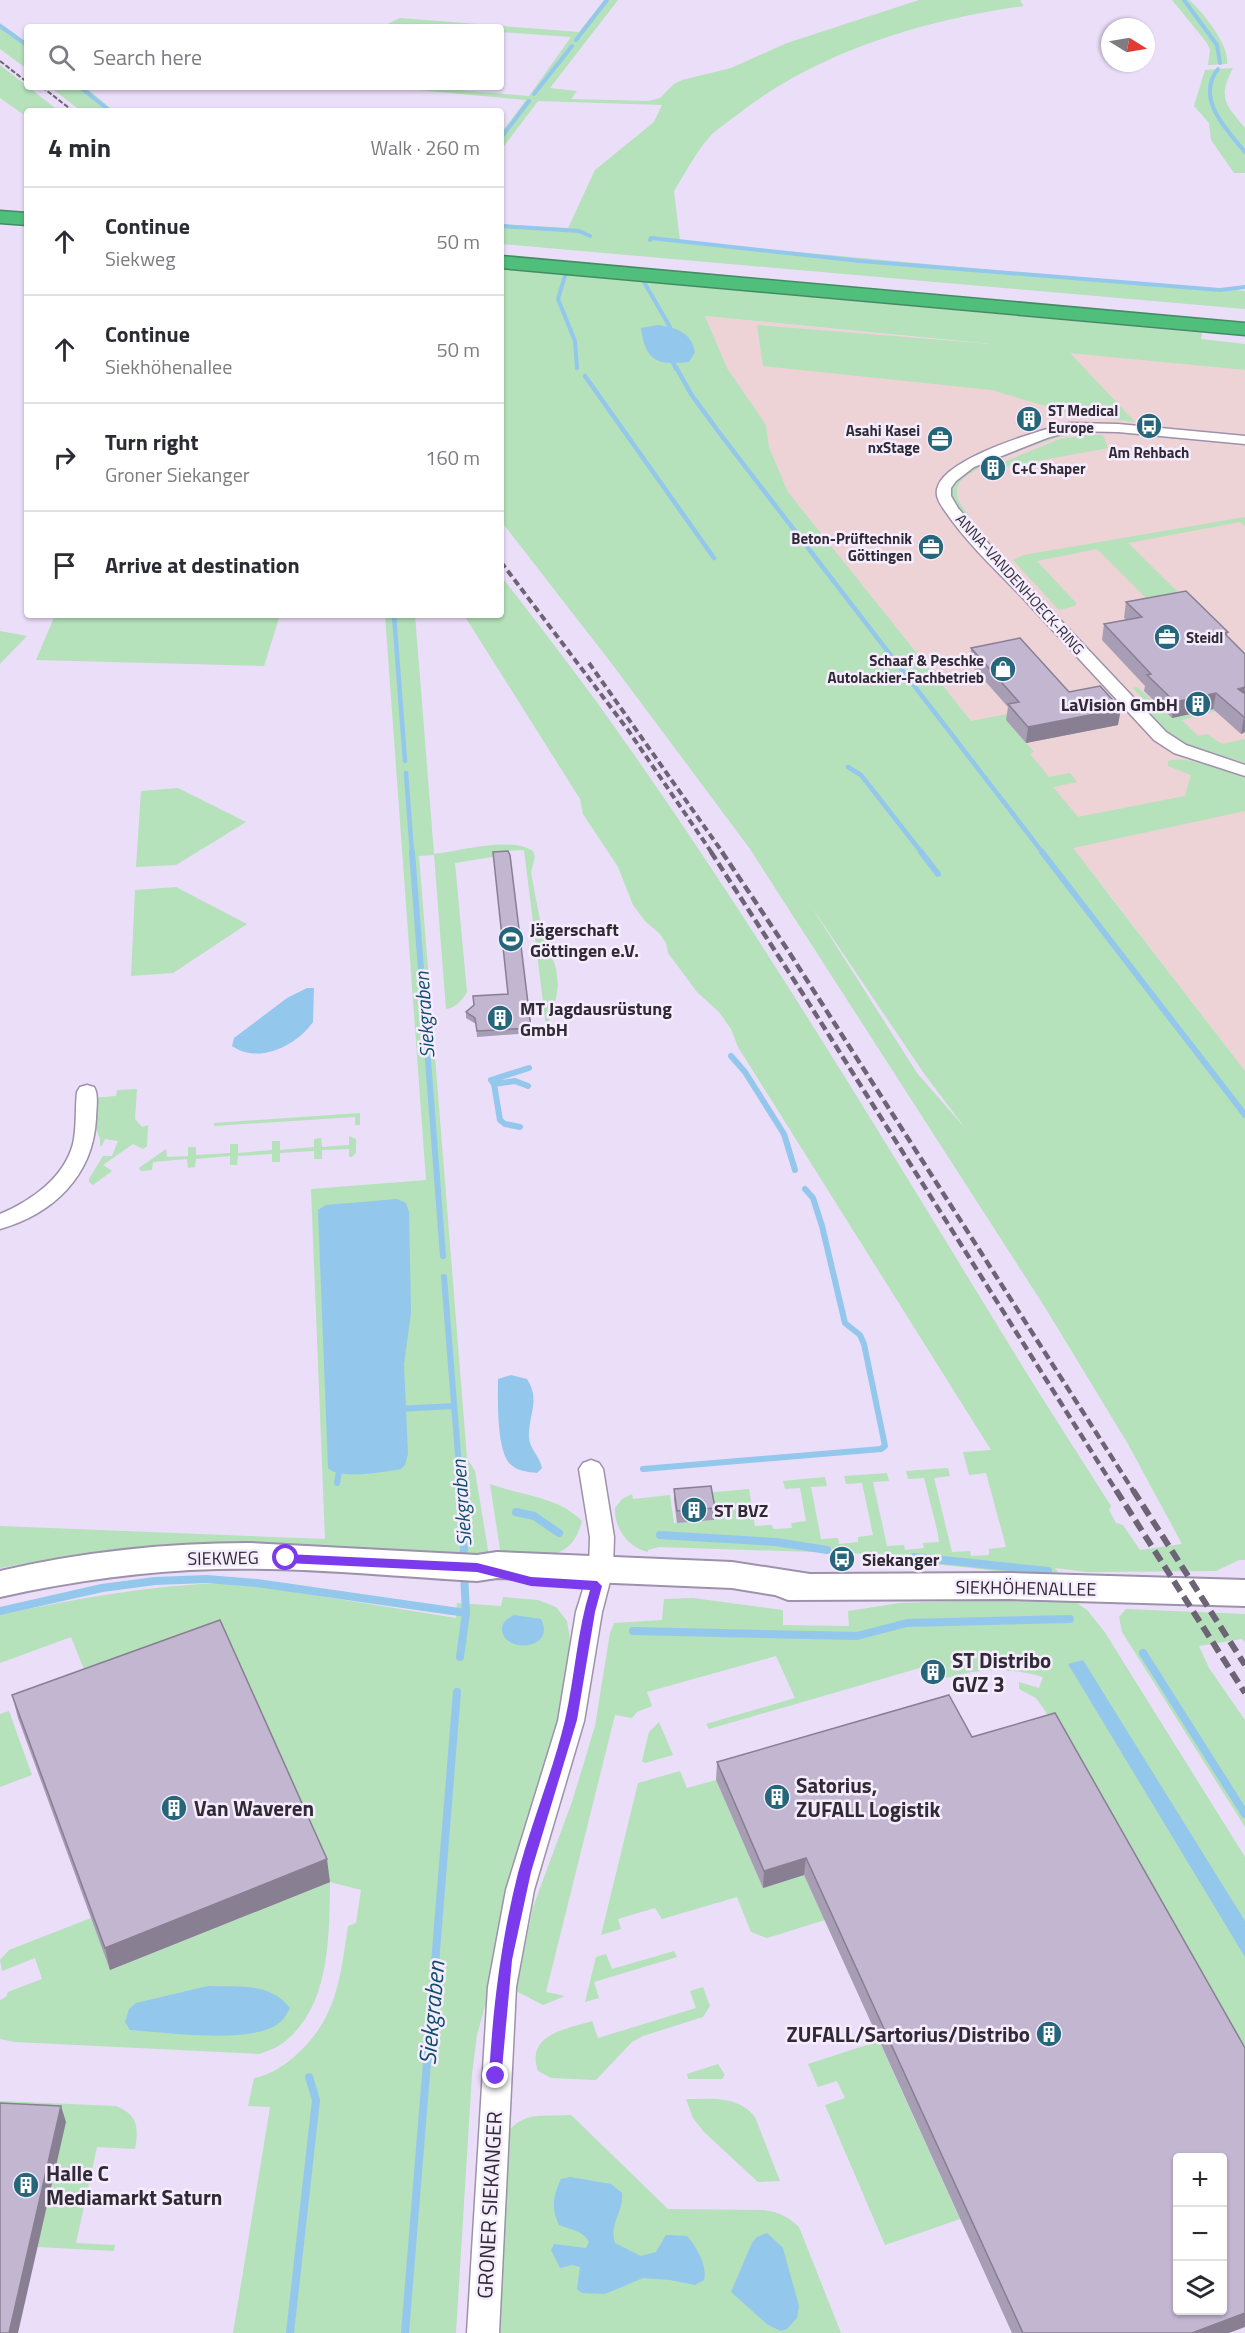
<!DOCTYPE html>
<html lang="en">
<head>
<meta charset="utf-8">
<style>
	:root { --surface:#fff; --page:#f7f7f7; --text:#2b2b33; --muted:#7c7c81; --line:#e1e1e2 }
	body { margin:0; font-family:"Titillium Web",sans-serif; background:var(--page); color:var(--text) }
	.controls { position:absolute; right:18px; bottom:18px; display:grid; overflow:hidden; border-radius:6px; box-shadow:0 2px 4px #0004 }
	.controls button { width:54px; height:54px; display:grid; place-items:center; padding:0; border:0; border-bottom:2px solid var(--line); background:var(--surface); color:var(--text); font:30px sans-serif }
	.compass { position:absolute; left:1101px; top:18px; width:54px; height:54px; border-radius:50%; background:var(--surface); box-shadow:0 2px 4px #0004; rotate:101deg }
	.stop { position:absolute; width:18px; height:18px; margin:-14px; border:4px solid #7c3aed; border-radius:50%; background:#fff }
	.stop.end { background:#7c3aed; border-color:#fff; box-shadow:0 2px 6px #0008 }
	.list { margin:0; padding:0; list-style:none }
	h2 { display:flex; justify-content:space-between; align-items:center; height:78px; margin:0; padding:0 24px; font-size:26px }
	h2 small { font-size:20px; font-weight:400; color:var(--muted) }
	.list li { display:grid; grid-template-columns:39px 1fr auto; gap:18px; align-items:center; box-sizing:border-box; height:108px; padding:0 24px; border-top:2px solid var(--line) }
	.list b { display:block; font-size:22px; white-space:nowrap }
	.list p { margin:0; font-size:20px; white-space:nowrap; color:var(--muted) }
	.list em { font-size:20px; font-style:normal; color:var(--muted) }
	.icon { flex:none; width:33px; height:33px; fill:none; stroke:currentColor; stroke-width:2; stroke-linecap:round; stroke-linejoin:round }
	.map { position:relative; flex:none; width:1245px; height:2333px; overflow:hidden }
	.search { position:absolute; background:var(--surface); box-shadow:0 2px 4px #0004; left:24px; top:24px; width:480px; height:66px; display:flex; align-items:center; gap:15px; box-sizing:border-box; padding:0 21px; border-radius:6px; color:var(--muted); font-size:22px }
	.panel { position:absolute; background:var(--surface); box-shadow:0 2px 4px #0004; left:24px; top:108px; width:480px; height:510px; border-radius:6px }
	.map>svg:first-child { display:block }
	.commercial { fill:#edd2d6 }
	.green { fill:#b5e1bb; fill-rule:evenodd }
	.water { fill:#94c7ec }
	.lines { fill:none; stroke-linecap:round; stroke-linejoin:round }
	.stream-far3 { stroke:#94c7ec; stroke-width:4 }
	.stream-far2 { stroke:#94c7ec; stroke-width:4.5 }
	.stream-far1 { stroke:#94c7ec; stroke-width:6 }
	.stream { stroke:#94c7ec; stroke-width:8 }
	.street-casing { stroke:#9d91ab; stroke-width:3 }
	.secondary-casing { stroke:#9d91ab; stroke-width:4 }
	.highway-casing { stroke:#448b63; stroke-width:3 }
	.street { fill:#fff; fill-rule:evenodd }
	.secondary { fill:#fff; fill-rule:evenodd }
	.highway { fill:#50bf7c; fill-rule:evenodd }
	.rail-far3 { stroke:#6c6474; stroke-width:2; stroke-dasharray:5 2; stroke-linecap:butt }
	.rail-far2 { stroke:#6c6474; stroke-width:4; stroke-dasharray:7 4; stroke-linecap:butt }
	.rail-far1 { stroke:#6c6474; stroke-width:4.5; stroke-dasharray:9 4.5; stroke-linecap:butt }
	.rail { stroke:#6c6474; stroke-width:6; stroke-dasharray:12 6; stroke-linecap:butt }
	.wall { fill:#a79db4 }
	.shaded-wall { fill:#887f92 }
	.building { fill:#c2b6d1; stroke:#887f92; stroke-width:1.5; fill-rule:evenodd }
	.route { fill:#7c3aed }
	.labels { text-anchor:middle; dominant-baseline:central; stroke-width:5; stroke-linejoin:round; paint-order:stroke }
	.far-poi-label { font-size:15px; font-weight:bold; fill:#2f2a34; stroke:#f5edfe; text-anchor:start }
	.far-street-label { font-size:15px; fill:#2f2a34; stroke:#f5edfe }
	.poi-label { font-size:18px; font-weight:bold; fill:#2f2a34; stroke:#f5edfe; text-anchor:start }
	.street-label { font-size:18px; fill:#2f2a34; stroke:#f5edfe }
	.water-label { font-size:20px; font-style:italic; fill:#0f4d70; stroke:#f5edfe }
	.near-poi-label { font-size:21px; font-weight:bold; fill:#2f2a34; stroke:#f5edfe; text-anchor:start }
	.near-street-label { font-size:21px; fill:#2f2a34; stroke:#f5edfe }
	.near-water-label { font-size:24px; font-style:italic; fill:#0f4d70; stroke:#f5edfe }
</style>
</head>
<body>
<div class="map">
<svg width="1245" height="2333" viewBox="0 0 1245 2333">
	<rect width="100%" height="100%" fill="#ebdef9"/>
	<path class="commercial" d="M 705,316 L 1245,370 L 1245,1071 L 1109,894 L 788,492 L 769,447 L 766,425 L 727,368 Z"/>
	<path class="green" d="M 604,0 L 618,0 L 550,88 L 577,91 L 571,99 L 648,101 L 660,98 L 674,84 L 682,80 L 731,68 L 787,43 L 919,0 L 1022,0 L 1020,1 L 1024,6 C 924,20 819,51 738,114 C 729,121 720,127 712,134 C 697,150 686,172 674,191 L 680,241 L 991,270 L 1245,291 L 1245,309 L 501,244 L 501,224 L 568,228 L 595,170 L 654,122 L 662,105 L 538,101 L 501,150 L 501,133 L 526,100 L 385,87 L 422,87 L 529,96 L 571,37 L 501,32 L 501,27 L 381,27 L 400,18 L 579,32 Z
		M 1172,0 L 1189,0 C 1203,12 1230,46 1227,64 L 1208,65 L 1210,50 L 1207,43 Z
		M 0,23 L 27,43 L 27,69 L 0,49 Z
		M 0,65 L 59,111 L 27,111 L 27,117 L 0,98 Z
		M 1233,68 C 1217,99 1226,104 1245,128 L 1245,173 L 1234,173 L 1211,140 L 1209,123 L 1194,106 L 1205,70 Z
		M 50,87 L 85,87 L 114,111 L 81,111 Z
		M 501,268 L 1202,333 L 1201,339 L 1245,344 L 1245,370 L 1070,353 L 1135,422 L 1072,414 L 992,390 L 763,366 L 757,325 L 991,344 L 705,316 L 727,368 L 766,425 L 769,447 L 788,492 L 971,721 L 1033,709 L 1006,720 L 1034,752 L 1030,754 L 1049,777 L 1070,773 L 1077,782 L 1053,787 L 1078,817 L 1185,796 L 1191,775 L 1168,766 L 1168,761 C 1185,754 1227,772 1245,778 L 1245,811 L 1073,848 L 1245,1071 L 1245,1560 L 1239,1560 L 1216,1571 L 1087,1572 L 1055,1568 L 1062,1577 C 1009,1574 958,1565 905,1562 L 905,1555 L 659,1547 L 648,1550 L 648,1552 C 629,1548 614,1529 615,1508 L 622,1499 L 632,1494 L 633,1499 L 670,1495 L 674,1523 L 714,1520 L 704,1493 L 749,1489 L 755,1526 L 772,1525 L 773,1529 L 792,1528 L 791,1523 L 806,1521 L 800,1488 L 785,1489 L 783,1481 L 825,1477 L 827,1486 L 811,1487 L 821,1539 L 838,1538 L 839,1544 L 858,1542 L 858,1537 L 873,1535 L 862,1483 L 846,1484 L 844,1476 L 887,1473 L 889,1481 L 873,1482 L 887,1546 L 904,1545 L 905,1550 L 924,1548 L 923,1543 L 939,1542 L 938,1534 L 924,1478 L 908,1479 L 906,1471 L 948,1468 L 950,1476 L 934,1478 L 952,1552 L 970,1551 L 971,1556 L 989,1555 L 989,1549 L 1006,1547 L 986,1473 L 969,1475 L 963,1452 L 991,1450 L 738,1047 L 731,1029 L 719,1012 L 697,992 L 668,953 L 666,943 L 660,934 L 646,922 L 633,905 L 618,867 L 583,814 L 580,799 L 464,615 L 501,615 L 501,576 C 533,617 565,659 596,701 C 756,923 895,1160 1039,1393 L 1111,1506 L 1109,1510 L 1116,1523 L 1123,1525 L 1140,1550 L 1182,1544 L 1128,1444 L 1046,1309 L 750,849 L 612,664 L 501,521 ZM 809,903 L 923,1072 L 965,1128 L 917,1073 Z
		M 1087,430 L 1145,433 L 1144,435 C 1125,434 1104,430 1084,432 C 1062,434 964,466 958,486 C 954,498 962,506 969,515 L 964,514 C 957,506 948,497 953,485 C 959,469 1040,438 1059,433 C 1068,431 1078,430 1087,430 Z
		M 1087,435 L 1103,435 L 1108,448 L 1004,467 L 999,464 L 1060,439 Z
		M 1245,517 L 1245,526 L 1240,522 L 1128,543 L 1184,598 L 1152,604 L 1097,549 L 1037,561 L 1076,603 L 1075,606 L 1059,610 L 1013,560 L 1024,555 Z
		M 55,615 L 280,615 L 264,666 L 36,660 Z
		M 385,615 L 415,615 L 434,854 C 460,851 510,836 533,851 L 535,857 L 531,872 L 534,889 L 542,930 L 556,968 L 558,986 L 554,1010 L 546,1026 L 524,850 L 504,851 L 504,855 L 455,863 L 467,992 C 462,1000 456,1008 446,1009 L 434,855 L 419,856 L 467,1458 L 475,1471 L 489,1556 L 164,1547 L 99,1551 L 0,1568 L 0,1526 L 325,1539 L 311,1189 L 426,1180 Z
		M 0,631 L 27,636 L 0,664 Z
		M 1137,687 L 1172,718 L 1214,709 L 1216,711 L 1182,720 L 1198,736 L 1207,734 L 1222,744 L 1245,739 L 1245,763 L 1191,747 L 1171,736 L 1141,707 L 1145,701 L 1133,688 Z
		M 178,788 L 246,822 L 176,865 L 136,867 L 141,791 Z
		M 176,887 L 247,924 L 173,973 L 131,976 L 135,890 Z
		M 137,1089 L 135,1119 L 142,1127 L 148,1125 L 147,1146 L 143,1149 L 133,1144 L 103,1165 L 112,1171 L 93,1185 L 89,1182 L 89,1179 L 103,1156 L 112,1156 L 118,1141 L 105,1139 L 102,1146 L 100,1146 L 100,1139 L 95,1126 L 93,1098 L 116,1096 L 117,1090 Z
		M 360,1113 L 360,1125 L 355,1125 L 355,1117 L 214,1126 L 214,1123 Z
		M 349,1136 L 356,1139 L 356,1153 L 352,1157 L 349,1157 L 349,1149 L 322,1150 L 322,1159 L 314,1159 L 314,1151 L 280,1153 L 280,1162 L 272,1162 L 272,1154 L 238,1156 L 237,1165 L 230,1165 L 230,1156 L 196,1159 L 195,1167 L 188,1168 L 187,1159 L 153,1162 L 152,1170 L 141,1171 L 139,1168 L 166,1149 L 167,1157 L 188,1156 L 188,1147 L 196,1147 L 196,1155 L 230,1153 L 230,1144 L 238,1144 L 238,1153 L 272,1150 L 272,1141 L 280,1141 L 280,1150 L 314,1147 L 314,1139 L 321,1138 L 322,1147 L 349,1145 Z
		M 490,1484 C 522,1496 558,1496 582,1521 C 578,1536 572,1547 557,1553 L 501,1556 Z
		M 227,1583 L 270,1588 L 456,1618 L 457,1603 L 501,1606 L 503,1597 L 538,1600 L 556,1607 L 567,1621 L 571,1646 L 558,1725 L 515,1862 L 490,1988 L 477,2035 L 472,2074 L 456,2333 L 233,2333 L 270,2107 L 248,2106 L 254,2078 C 270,2075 282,2067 295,2056 C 337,2019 340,1979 348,1926 L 356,1923 L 361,1890 L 330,1882 C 329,1936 331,2010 280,2045 C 274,2049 266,2051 259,2054 L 15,2042 L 0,2039 L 0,2000 L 6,1997 L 8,1992 L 42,1979 L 35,1958 L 2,1971 L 0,1960 L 9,1950 L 91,1918 L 111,1970 L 330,1881 L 90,1684 L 71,1637 L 0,1663 L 0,1615 C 75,1599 150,1585 227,1583 Z
		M 1068,1597 L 1087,1610 L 1104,1631 L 1245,1857 L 1245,2074 L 1052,1730 L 1046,1712 L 1036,1698 L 1019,1689 L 1019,1682 L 1039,1688 L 1043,1677 C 1006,1667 983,1668 946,1678 L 937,1663 L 709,1729 L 706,1724 L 795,1698 L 776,1656 L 647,1692 L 652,1706 L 637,1712 L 632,1718 L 615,1715 L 546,1992 L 565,1996 L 543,2005 L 516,1991 L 533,1907 L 572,1802 L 595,1726 L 610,1633 L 614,1623 L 662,1620 L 664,1599 L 693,1598 L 783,1610 L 783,1625 L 849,1626 L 848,1611 L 900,1603 Z
		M 1126,1609 L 1245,1614 L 1245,1642 L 1242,1639 L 1199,1646 L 1209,1668 L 1245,1720 L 1245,1827 L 1122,1632 L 1119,1617 Z
		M 9,1711 L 32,1775 L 0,1787 L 0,1714 Z
		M 659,1722 L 673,1755 L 645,1763 L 642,1761 L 649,1732 Z
		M 680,1771 L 687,1788 L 716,1780 L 763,1888 L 804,1875 L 825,1920 L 767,1938 L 751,1932 L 737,1897 L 662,1919 L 655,1908 L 618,1919 L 621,1929 L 601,1935 L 638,1783 Z
		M 674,1951 L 677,1957 L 594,1982 L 599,1998 L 585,2002 L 596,1957 L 606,1954 L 612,1969 Z
		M 703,1987 L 710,2006 L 703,2017 L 643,2036 L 632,2042 L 596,2080 L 551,2078 L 538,2071 C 525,2034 567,2029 592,2021 L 598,2038 L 696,2008 L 690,1991 Z
		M 879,2041 L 960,2219 L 885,2245 L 825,2105 L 845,2098 L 837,2081 L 818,2087 L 808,2064 Z
		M 718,2064 L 725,2075 L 722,2079 L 688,2079 L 687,2074 Z
		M 686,2099 C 710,2099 738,2095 755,2117 L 780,2181 L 758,2182 L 704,2132 L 693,2118 Z
		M 0,2101 L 116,2106 C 138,2115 139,2128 135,2149 L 97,2147 L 76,2243 L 115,2245 L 114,2251 L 38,2247 L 0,2119 Z
		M 571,2115 L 668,2209 L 764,2210 C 778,2212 789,2217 799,2227 L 841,2333 L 498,2333 L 507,2134 C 522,2110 546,2117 571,2115 Z"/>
	<path class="water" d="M 658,325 C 677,328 691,332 695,352 L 689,362 C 658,366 645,361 641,328 Z
		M 307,988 L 314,988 L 313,1022 C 297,1045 259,1065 232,1046 L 234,1038 L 287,998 Z
		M 397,1199 L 406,1203 L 409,1212 L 411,1313 L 404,1364 L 408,1454 L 405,1465 L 401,1469 C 385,1472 339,1480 328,1468 L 318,1210 L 326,1205 Z
		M 511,1375 L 527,1379 C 541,1401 528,1414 529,1438 C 530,1449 540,1457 542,1468 L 537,1473 C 528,1472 517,1471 510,1464 C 496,1449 498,1399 498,1379 Z
		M 514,1615 L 541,1619 C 557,1651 501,1654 502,1628 C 503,1621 508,1618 514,1615 Z
		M 1083,1660 L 1245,1921 L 1245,1957 L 1068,1664 Z
		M 208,1986 C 239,1987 269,1982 290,2008 C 287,2013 284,2020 279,2023 C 252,2045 164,2032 130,2030 L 125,2022 L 129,2009 L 136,2003 Z
		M 570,2177 L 611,2184 L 622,2193 C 624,2211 609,2224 615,2243 L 641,2256 L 656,2252 L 666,2235 L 687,2236 C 696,2246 708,2266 704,2280 L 695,2285 L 670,2280 L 643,2278 L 605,2294 L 582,2293 L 577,2289 L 580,2267 L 572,2265 L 560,2268 L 551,2250 L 554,2244 L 586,2248 L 589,2242 C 584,2231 569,2229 559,2225 C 551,2208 553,2196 561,2179 Z
		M 767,2233 L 783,2248 L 799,2306 L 797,2318 L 787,2329 L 781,2331 L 768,2325 L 731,2292 L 752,2243 L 757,2237 Z"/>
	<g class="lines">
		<path class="stream-far3" d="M 1184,0 L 1217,45 L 1220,63
			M 0,26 L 27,45
			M 576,40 L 607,0
			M 1218,69 C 1195,98 1226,129 1245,152
			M 80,87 L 110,111
			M 534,94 L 572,46
			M 501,138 L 529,101
			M 501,226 L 579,231 L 590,236
			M 650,240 L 651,238 L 860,261 L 1220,290 L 1245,287
			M 565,276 L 558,299 L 575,341 L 577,368
			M 644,282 L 670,327 L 669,335
			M 671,359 L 676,369"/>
		<path class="stream-far2" d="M 676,367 L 691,394 L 721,435 L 1043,853
			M 585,376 L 714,558
			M 394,615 L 405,761
			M 848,767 L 861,775 L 922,853
			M 406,773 L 412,853"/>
		<path class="stream-far1" d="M 412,852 L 443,1256
			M 921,852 L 938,874
			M 1042,852 L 1245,1115
			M 731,1056 L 745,1072 L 784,1134 L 795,1170
			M 494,1084 L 515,1081 L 528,1086
			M 520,1127 L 505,1124 L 500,1120 L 494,1084 L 491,1080 L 529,1068
			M 444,1277 L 461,1492
			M 398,1409 L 454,1406
			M 643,1469 L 881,1449 L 885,1446 L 864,1344 L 860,1335 L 845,1323 L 822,1226 L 813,1198 L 805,1189
			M 337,1483 L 340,1466"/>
		<path class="stream" d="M 461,1490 L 465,1537 L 463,1561
			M 516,1512 L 534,1516 L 559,1533
			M 660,1535 L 776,1542 L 827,1550
			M 914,1557 L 1048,1571
			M 0,1611 L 102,1588 L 155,1581 L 207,1579 L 257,1583 L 466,1613
			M 633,1631 L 857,1636 L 907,1623 L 1070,1619
			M 1143,1653 L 1245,1814
			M 460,1657 L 466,1613 L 464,1574
			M 290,2333 L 316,2100 L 309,2077
			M 405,2333 L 457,1692"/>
		<g class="street-casing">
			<path id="street" d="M 1070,423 L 1118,424 L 1245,436 L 1245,444 L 1118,432 L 1071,431 L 1047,438 L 974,467 L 956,481 L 951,488 L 951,496 L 958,508 L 994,550 L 1166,732 L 1186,745 L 1245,765 L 1245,776 L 1174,753 L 1154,740 C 1110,692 1065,644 1021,596 C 995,569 966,542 945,511 C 940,504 934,495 938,486 C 949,457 1040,430 1070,423 Z
				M 87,1085 L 94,1087 C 99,1095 96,1109 96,1119 C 93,1176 53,1214 0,1229 L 0,1214 C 31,1201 64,1178 73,1144 C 77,1127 75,1109 77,1092 L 80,1087 Z
				M 591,1460 L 599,1463 L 603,1469 L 614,1537 L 613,1570 L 602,1612 L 584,1721 L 534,1890 L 516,1987 L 499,2333 L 467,2333 L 488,1987 L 506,1890 L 558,1721 L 576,1612 L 589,1570 L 590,1537 L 579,1469 L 583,1463 Z"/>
		</g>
		<g class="secondary-casing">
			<path id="secondary" d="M 249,1543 L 477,1555 L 497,1552 L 732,1562 L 810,1574 L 1011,1573 L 1245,1580 L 1245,1606 L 1011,1599 L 788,1600 L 775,1595 L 732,1588 L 497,1578 L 477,1581 C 391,1576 304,1567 217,1569 C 144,1571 71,1581 0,1597 L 0,1571 C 82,1552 165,1543 249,1543 Z"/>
		</g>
		<g class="highway-casing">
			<path id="highway" d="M 0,211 L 27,213 L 27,225 L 0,223 Z
				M 501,256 L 1245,323 L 1245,335 L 501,268 Z"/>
		</g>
		<use href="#street" class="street"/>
		<use href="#secondary" class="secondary"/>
		<use href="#highway" class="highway"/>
		<path class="rail-far3" d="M 0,61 L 27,82
			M 42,87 L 73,111"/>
		<path class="rail-far2" d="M 501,562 L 628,730 L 712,853
			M 589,663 L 723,853"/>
		<path class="rail-far1" d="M 711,852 L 803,994 L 1117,1492
			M 722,852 L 787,949 L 1134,1492"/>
		<path class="rail" d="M 1116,1490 L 1245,1693
			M 1133,1490 L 1245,1665"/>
	</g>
	<path class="wall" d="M 1126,602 L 1228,632 L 1227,636 L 1245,654 L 1245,732 L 1241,734 L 1213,709 L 1172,718 L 1144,691 L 1145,686 L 1102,640 L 1104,624 L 1127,620 L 1124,618 Z
		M 971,648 L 1069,692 L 1118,725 L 1026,743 L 1006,720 L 1008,707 L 970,664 Z
		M 466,1012 L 531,1028 L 531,1033 L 477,1037 L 476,1024 L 466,1018 Z
		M 674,1489 L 715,1508 L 714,1520 L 677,1523 L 674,1500 Z
		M 12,1695 L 330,1882 L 110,1970 L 18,1718 Z
		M 972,1737 L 1229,2333 L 1012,2333 L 804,1875 L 763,1888 L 716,1780 L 717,1762 Z"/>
	<path class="shaded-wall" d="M 1245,687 L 1245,702 L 1238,689 Z
		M 1216,693 L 1213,709 L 1172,718 L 1175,702 Z
		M 1121,709 L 1118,725 L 1026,743 L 1028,727 Z
		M 1244,717 L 1245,717 L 1245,732 L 1241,734 Z
		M 806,1858 L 804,1875 L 763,1888 L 764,1871 Z
		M 327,1859 L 330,1882 L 110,1970 L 105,1948 Z
		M 61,2106 L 66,2122 L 18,2333 L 9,2333 Z
		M 1245,2313 L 1245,2327 L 1229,2333 L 1192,2333 Z"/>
	<path class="building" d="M 1186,591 L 1228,632 L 1224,633 L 1245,654 L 1245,687 L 1238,689 L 1245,694 L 1245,717 L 1244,717 L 1216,693 L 1175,702 L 1147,675 L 1151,674 L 1104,624 L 1142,617 L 1126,602 Z
		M 1020,638 L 1069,692 L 1100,686 L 1121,709 L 1028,727 L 1008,704 L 1019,702 L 971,648 Z
		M 508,851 L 510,855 L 531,1028 L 477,1031 L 475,1018 L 466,1012 L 474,1005 L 473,996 L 508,994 L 493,852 Z
		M 711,1486 L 715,1508 L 677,1511 L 674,1489 Z
		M 220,1620 L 327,1859 L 105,1948 L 12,1695 Z
		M 949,1695 L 972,1737 L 1055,1713 L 1245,2048 L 1245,2313 L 1192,2333 L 1023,2333 L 806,1858 L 764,1871 L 717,1762 ZM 1178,2157 L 1222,2157 L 1222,2310 L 1178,2310 Z
		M 0,2103 L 61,2106 L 9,2333 L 0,2333 Z"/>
	<path class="route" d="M 286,1554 L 477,1563 L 531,1577 L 597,1581 L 602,1586 L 595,1612 L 577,1720 L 531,1872 L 512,1960 L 501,2080 L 496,2082 L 491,2080 L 489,2076 C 493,2007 501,1940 518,1873 C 532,1821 553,1771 565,1720 C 575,1676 577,1632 590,1590 L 531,1586 L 477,1572 L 286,1563 L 280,1558 Z"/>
	<defs>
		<g id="building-disc" transform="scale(1.35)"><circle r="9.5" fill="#25667a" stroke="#f5edfe"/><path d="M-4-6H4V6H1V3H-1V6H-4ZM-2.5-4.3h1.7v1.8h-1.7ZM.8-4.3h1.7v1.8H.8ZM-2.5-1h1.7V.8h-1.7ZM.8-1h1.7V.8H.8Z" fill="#fff"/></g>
		<g id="bus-disc" transform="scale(1.35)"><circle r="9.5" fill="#25667a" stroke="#f5edfe"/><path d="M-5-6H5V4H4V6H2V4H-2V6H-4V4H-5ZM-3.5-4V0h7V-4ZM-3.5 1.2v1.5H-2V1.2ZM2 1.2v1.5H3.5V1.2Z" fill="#fff"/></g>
		<g id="office-disc" transform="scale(1.35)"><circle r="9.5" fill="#25667a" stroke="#f5edfe"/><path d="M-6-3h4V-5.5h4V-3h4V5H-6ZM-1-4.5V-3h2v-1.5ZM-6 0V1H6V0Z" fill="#fff"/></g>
		<g id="shop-disc" transform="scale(1.35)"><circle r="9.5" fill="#25667a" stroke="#f5edfe"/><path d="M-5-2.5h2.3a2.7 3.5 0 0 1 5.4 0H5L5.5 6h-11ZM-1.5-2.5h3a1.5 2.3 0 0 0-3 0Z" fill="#fff"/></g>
		<g id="stadium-disc" transform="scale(1.35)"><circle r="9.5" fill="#25667a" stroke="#f5edfe"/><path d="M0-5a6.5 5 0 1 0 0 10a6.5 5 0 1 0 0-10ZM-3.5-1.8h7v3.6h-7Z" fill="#fff"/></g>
	</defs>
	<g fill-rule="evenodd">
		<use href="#building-disc" x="1029" y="419"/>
		<use href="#bus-disc" x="1149" y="426"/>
		<use href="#office-disc" x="940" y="439"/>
		<use href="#building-disc" x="993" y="468"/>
		<use href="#office-disc" x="931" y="547"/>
		<use href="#office-disc" x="1167" y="637"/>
		<use href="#shop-disc" x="1003" y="669"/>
		<use href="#building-disc" x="1198" y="704"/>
		<use href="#stadium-disc" x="511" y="939"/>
		<use href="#building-disc" x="500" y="1018"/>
		<use href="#building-disc" x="694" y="1510"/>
		<use href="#bus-disc" x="842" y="1559"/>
		<use href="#building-disc" x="933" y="1672"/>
		<use href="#building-disc" x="777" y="1797"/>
		<use href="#building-disc" x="174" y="1808"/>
		<use href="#building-disc" x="1049" y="2034"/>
		<use href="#building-disc" x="26" y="2185"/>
	</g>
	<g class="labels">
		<g class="far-poi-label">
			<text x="1048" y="410">ST Medical<tspan x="1048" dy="17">Europe</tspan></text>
			<text x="920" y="430" text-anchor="end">Asahi Kasei<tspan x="920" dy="17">nxStage</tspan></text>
			<text x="1149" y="452" text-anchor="middle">Am Rehbach</text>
			<text x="1012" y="468">C+C Shaper</text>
			<text x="912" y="538" text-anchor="end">Beton-Prüftechnik<tspan x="912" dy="17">Göttingen</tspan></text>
			<text x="1186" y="637">Steidl</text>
			<text x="984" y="660" text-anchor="end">Schaaf &amp; Peschke<tspan x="984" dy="17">Autolackier-Fachbetrieb</tspan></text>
		</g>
		<g class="far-street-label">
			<text transform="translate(1020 584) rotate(48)">ANNA-VANDENHOECK-RING</text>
		</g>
		<g class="poi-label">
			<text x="1178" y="704" text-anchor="end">LaVision GmbH</text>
			<text x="530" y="929">Jägerschaft<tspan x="530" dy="21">Göttingen e.V.</tspan></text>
			<text x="520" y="1008">MT Jagdausrüstung<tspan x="520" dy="21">GmbH</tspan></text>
			<text x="714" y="1510">ST BVZ</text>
			<text x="862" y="1559">Siekanger</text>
		</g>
		<g class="street-label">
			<text transform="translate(223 1558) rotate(-1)">SIEKWEG</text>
			<text transform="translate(1026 1588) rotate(1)">SIEKHÖHENALLEE</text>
		</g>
		<g class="water-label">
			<text transform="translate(424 1015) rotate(-94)">Siekgraben</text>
			<text transform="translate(461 1503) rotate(-94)">Siekgraben</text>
		</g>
		<g class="near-poi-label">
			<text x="952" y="1660">ST Distribo<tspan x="952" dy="24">GVZ 3</tspan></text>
			<text x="796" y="1785">Satorius,<tspan x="796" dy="24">ZUFALL Logistik</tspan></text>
			<text x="194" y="1808">Van Waveren</text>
			<text x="1030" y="2034" text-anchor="end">ZUFALL/Sartorius/Distribo</text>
			<text x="46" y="2173">Halle C<tspan x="46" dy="24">Mediamarkt Saturn</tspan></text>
		</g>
		<g class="near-street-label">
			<text transform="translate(489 2205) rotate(-87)">GRONER SIEKANGER</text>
		</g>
		<g class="near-water-label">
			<text transform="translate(431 2013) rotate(-85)">Siekgraben</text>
		</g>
	</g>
</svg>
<div class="controls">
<button>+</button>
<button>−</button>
<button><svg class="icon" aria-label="layers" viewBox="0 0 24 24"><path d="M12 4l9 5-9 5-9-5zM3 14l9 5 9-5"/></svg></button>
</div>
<svg class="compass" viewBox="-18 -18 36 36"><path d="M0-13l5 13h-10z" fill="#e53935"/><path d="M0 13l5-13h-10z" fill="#7c7c81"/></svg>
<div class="stop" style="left:286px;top:1558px"></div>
<div class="stop end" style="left:496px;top:2076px"></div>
<div class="search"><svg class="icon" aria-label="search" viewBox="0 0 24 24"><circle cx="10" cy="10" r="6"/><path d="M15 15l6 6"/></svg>Search here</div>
<section class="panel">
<h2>4 min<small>Walk · 260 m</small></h2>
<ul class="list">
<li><svg class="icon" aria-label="ahead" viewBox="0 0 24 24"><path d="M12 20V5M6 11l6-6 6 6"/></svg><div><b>Continue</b><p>Siekweg</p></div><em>50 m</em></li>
<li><svg class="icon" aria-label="ahead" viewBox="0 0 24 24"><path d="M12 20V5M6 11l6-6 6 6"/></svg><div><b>Continue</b><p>Siekhöhenallee</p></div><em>50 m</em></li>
<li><svg class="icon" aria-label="right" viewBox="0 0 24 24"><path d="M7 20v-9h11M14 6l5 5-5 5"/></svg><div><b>Turn right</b><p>Groner Siekanger</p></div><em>160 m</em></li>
<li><svg class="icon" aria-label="arrive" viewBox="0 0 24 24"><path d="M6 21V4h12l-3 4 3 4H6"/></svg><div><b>Arrive at destination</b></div></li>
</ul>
</section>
</div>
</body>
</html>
